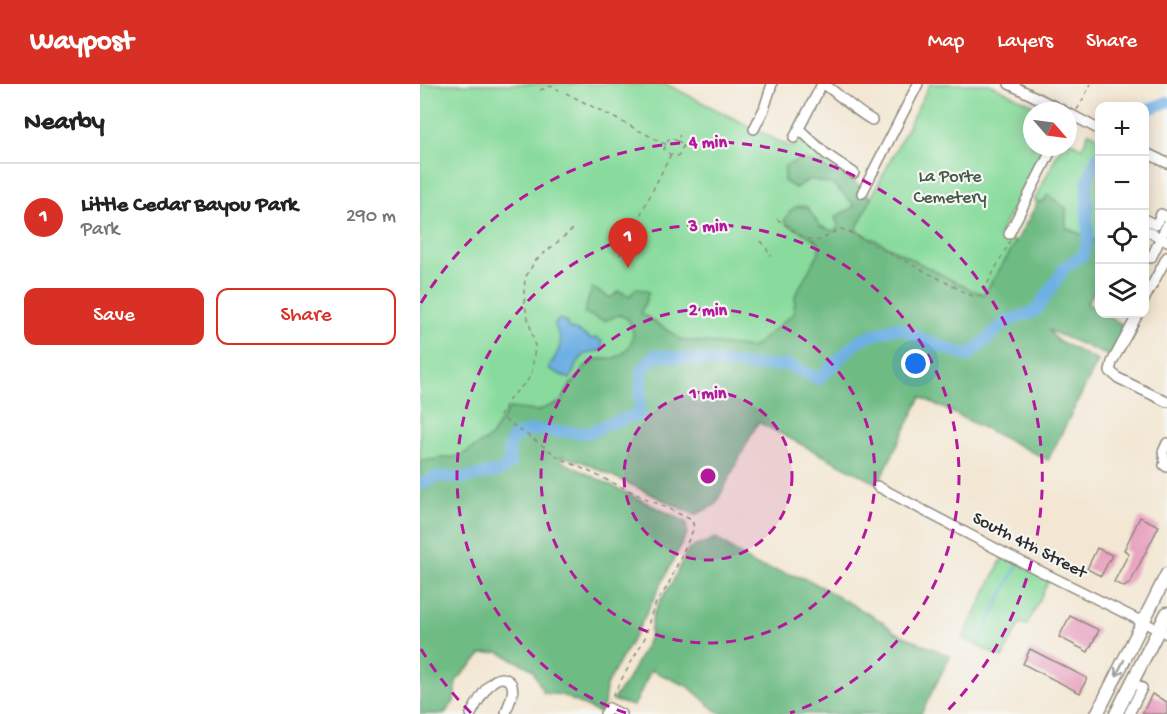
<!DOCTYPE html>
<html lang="en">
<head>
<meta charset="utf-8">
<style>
	:root { --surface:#fff; --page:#f6f6f6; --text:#222; --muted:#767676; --line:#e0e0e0; --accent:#d93025 }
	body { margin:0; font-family:"Gochi Hand",sans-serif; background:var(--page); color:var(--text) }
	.controls { position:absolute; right:18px; top:18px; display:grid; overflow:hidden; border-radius:12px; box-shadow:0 3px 15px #0003 }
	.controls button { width:54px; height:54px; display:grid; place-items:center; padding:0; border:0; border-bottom:2px solid var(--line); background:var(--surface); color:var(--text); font:30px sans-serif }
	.compass { position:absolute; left:603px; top:18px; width:54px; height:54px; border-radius:50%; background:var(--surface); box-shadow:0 3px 15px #0003; rotate:118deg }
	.you { position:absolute; left:496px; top:280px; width:21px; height:21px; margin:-15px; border:4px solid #fff; border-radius:50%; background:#1a73e8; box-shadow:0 0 0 9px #1a73e833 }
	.badge { display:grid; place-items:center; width:39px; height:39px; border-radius:50%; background:var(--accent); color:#fff; font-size:20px; font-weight:700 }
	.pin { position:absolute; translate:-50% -50px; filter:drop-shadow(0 2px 3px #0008) }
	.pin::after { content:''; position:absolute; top:32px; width:21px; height:18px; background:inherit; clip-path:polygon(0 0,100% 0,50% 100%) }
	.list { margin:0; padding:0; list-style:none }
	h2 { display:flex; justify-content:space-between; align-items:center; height:78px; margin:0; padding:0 24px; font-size:26px }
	h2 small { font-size:20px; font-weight:400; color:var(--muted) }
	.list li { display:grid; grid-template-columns:39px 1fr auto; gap:18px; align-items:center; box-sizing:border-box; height:108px; padding:0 24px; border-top:2px solid var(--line) }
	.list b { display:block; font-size:22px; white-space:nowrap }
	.list p { margin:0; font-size:20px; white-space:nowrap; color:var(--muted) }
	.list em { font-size:20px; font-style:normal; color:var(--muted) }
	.actions { display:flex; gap:12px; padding:18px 24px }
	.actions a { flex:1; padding:14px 0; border:2px solid var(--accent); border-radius:12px; text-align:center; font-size:21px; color:var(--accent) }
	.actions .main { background:var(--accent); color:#fff }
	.icon { flex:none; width:33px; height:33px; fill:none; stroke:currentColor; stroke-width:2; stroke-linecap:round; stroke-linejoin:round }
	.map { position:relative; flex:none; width:747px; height:630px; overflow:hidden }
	header { display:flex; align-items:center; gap:36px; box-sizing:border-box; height:84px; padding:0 30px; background:var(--accent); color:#fff }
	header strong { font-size:28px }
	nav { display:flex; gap:33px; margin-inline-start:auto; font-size:21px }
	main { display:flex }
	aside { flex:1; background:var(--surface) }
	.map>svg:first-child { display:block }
	.green { fill:#88db9c; stroke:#5a8364; stroke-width:1.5 }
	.forest { fill:#6ebb84; stroke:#4c7358; stroke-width:1.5 }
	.water { fill:#6eb0e3; stroke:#4c6e87; stroke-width:1.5 }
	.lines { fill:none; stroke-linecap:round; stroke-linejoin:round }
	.stream { stroke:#6eb0e3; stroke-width:2 }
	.river { stroke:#6eb0e3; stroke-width:12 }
	.building { fill:#e79cbc }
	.minor-casing { stroke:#8f897f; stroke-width:12 }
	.major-casing { stroke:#8f897f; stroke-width:15 }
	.path { stroke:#8f897f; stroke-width:1.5; stroke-dasharray:4.5 4.5; stroke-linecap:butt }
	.minor { stroke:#fff; stroke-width:9 }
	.major { stroke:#fff; stroke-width:12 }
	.oneway { stroke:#a0a0a0 }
	.ring { fill:none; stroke:#b5179e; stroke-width:3; stroke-dasharray:10 8 }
	.labels { text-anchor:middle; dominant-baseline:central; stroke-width:4.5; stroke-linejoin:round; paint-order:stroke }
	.park-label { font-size:18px; fill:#425747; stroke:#f6f6f2 }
	.street-label { font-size:18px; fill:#2b2b2b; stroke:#f6f6f2 }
	.centre { fill:#b5179e; stroke:#f6f6f2; stroke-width:3 }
	.ring-label { font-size:18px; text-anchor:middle; font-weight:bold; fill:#b5179e; stroke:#f6f6f2; stroke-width:4.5; stroke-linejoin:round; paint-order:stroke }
</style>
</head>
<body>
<header>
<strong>Waypost</strong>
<nav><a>Map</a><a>Layers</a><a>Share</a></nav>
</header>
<main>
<aside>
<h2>Nearby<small></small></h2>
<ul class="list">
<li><span class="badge">1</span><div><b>Little Cedar Bayou Park</b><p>Park</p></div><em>290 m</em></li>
</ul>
<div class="actions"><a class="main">Save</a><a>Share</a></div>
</aside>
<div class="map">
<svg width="747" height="630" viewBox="0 0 747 630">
	<rect width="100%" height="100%" fill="#f6f6f2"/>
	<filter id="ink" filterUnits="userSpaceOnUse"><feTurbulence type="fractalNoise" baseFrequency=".0167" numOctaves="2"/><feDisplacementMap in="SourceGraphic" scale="12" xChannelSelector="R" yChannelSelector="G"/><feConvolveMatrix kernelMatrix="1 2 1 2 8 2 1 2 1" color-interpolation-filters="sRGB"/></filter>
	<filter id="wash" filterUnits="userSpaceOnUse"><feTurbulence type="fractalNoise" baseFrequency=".008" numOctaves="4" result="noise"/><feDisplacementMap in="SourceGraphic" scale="24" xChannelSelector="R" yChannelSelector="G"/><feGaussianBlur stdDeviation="1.35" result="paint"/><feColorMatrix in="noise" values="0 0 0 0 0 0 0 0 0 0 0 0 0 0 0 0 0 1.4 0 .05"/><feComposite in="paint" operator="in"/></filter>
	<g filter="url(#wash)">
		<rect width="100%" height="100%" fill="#f3e7d3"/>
		<path class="green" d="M 0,0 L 246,0 L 372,64 L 379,53 L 402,73 L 433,96 L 451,114 L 510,0 L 570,0 L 625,27 L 612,27 L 612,63 L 624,63 L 580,149 L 602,161 L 568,229 L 379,256 L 0,401 Z
			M 669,48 L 679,53 L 679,158 L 646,144 L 628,111 L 623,118 L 614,117 L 641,63 L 648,63 L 648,56 L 662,64 Z
			M 586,473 L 629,496 L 607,541 L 600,539 L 582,574 L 543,554 L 582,475 Z"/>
		<path class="forest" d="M 381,75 L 402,82 L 413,89 L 422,88 L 433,96 L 451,115 L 436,146 L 551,206 L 564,210 L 589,170 L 618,118 L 623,118 L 628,111 L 646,124 L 646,144 L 679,158 L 679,201 L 667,219 L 679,227 L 680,230 L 684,230 L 705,242 L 689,272 L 628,246 L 637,256 L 678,277 L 628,376 L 501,313 L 458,400 L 338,338 L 295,421 L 275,431 L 163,378 L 141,372 L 143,378 L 266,438 L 267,449 L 220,542 L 186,602 L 184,621 L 179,629 L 142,611 L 124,609 L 112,585 L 79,568 L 62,570 L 36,597 L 34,618 L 24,630 L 0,630 L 0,377 L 40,372 L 70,354 L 89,324 L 117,327 L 141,318 L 151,299 L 153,300 C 159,290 165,280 176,276 C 181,274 185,275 190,275 C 204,273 216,258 212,244 C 211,241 209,238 208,235 L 199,231 L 184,237 L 164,229 L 172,204 L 191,214 L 198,207 L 210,212 L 216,204 L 229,208 L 221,229 L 262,256 L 332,264 L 374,229 L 375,212 L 378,206 L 399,168 L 399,160 L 396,156 L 364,138 C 369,127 373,120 387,123 L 400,142 L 413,147 L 419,144 L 415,133 L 435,122 L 414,101 L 390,95 L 375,104 L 364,97 L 365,82 Z
			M 296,454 L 335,481 L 387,495 L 463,538 L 475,548 L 530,572 L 501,630 L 304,630 L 294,625 L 269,603 L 231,586 L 214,622 L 192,616 L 206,599 L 229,555 L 233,531 L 241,515 L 252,499 L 268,465 Z"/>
		<path class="water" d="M 140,235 L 147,239 L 148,244 L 160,248 L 171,255 L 176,254 L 182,257 L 183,263 L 179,267 C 161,266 156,281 150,295 L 128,285 C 133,276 143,263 140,253 C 138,247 135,245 135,239 Z"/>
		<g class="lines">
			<path class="stream" d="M 558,559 L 597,482"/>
			<path class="river" d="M 724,27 L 747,18
				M 0,401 L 17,392 L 45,394 L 80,387 L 90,379 L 89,364 L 93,353 L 112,346 L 169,349 L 190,339 L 219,331 L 222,286 L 235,271 L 332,282 L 368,281 L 399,295 L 439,256 L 477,243 L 512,259 L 548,272 L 587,237 L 616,227 L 645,183 L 663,171 L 668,155 L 667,128 L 667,98 L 676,76 L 680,71"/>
		</g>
		<g id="blocks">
			<path class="building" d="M 720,433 L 739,442 L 710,499 L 704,503 L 694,498 L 709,469 L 704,466 Z
				M 677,464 L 692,471 L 681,492 L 667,485 Z
				M 650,532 L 679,546 L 668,568 L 639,553 Z
				M 610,565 L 667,594 L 660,609 L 603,580 Z
				M 732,610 L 747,618 L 747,627 L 746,630 L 722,630 Z"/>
		</g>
	</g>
	<g filter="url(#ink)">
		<use href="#blocks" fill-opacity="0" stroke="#8f897f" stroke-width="1.5"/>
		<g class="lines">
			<g class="minor-casing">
				<path id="minor" d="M 404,0 C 421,12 434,26 452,36
					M 589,0 L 644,27
					M 648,29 L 680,46
					M 334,45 L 344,25 L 352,0
					M 379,45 L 406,70 L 434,89
					M 374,54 L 402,0
					M 724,68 L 747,79
					M 442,109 L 498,0
					M 724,135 L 736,141 L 741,130 L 747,133
					M 727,147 L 747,157
					M 589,150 L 633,63
					M 731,174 L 747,141
					M 724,216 L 747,173
					M 718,230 L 692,278 L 690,287 L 698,294 L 747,318
					M 747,359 L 743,368 L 745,378 L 744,381 L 747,383
					M 457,402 L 592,473 L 747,550
					M 51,630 C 57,620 71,588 86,595 C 88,596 92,598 92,602 C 95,611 87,621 86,630
					M 185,630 L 189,624 L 201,630
					M 709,630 L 722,604 L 712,598"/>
			</g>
			<g class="major-casing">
				<path id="major" d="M 677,630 L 747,490
					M 696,630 L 747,529"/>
			</g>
			<path class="path" d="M 120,6 L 132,2 L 139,6
				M 146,9 L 247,61
				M 657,26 L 671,0
				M 648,44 L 651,38
				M 257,57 L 264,60 L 258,72 C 253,73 247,69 244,65 L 250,53 L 257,57 L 260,51
				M 357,135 C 367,142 389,160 400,156 C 407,153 413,148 421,145 L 427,147 L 535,203 C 544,208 550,214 561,212 L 590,157
				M 153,145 L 115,177 L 105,194 L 104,207 L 105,222 L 115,262 L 112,288 L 108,296 L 90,314 L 80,332 L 140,374 L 272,436 L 274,444 L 247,503 L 237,517 L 230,533 L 226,552 L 190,616
				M 341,157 L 346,163 L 349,171 L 352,172
				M 200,171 L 251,70"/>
			<use href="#minor" class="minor"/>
			<use href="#major" class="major"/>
		</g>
		<defs><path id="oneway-shaft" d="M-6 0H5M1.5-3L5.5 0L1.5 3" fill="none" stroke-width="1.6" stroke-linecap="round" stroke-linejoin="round" transform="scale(1.5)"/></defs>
		<use class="oneway" href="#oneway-shaft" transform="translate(700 584) rotate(117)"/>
	</g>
	<circle cx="288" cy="392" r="84" fill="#b5179e" fill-opacity=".12"/>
	<g class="ring">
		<circle cx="288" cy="392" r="84"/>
		<circle cx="288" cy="392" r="167"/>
		<path d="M206 629A251 251 0 1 1 370 629"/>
		<path d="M51 629A335 335 0 0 1 1 565M1 219A335 335 0 1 1 525 629"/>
	</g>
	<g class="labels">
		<g class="park-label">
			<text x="530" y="93">La Porte<tspan x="530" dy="21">Cemetery</tspan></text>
		</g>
		<g class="street-label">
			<text transform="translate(609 462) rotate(27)">South 4th Street</text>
		</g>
	</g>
	<circle cx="288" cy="392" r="9" class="centre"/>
	<g class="ring-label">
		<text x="288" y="63">4 min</text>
		<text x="288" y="147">3 min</text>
		<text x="288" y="231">2 min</text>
		<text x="288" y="314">1 min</text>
	</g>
</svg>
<div class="controls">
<button>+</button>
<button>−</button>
<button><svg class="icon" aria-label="locate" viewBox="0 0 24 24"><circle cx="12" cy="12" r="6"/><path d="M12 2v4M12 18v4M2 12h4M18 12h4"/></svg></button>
<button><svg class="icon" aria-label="layers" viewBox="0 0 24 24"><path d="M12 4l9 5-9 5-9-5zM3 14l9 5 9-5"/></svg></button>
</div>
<svg class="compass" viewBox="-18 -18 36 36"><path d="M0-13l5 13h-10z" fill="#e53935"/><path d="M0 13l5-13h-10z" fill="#767676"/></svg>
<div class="you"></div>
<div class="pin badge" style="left:208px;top:184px">1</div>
</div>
</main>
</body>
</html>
